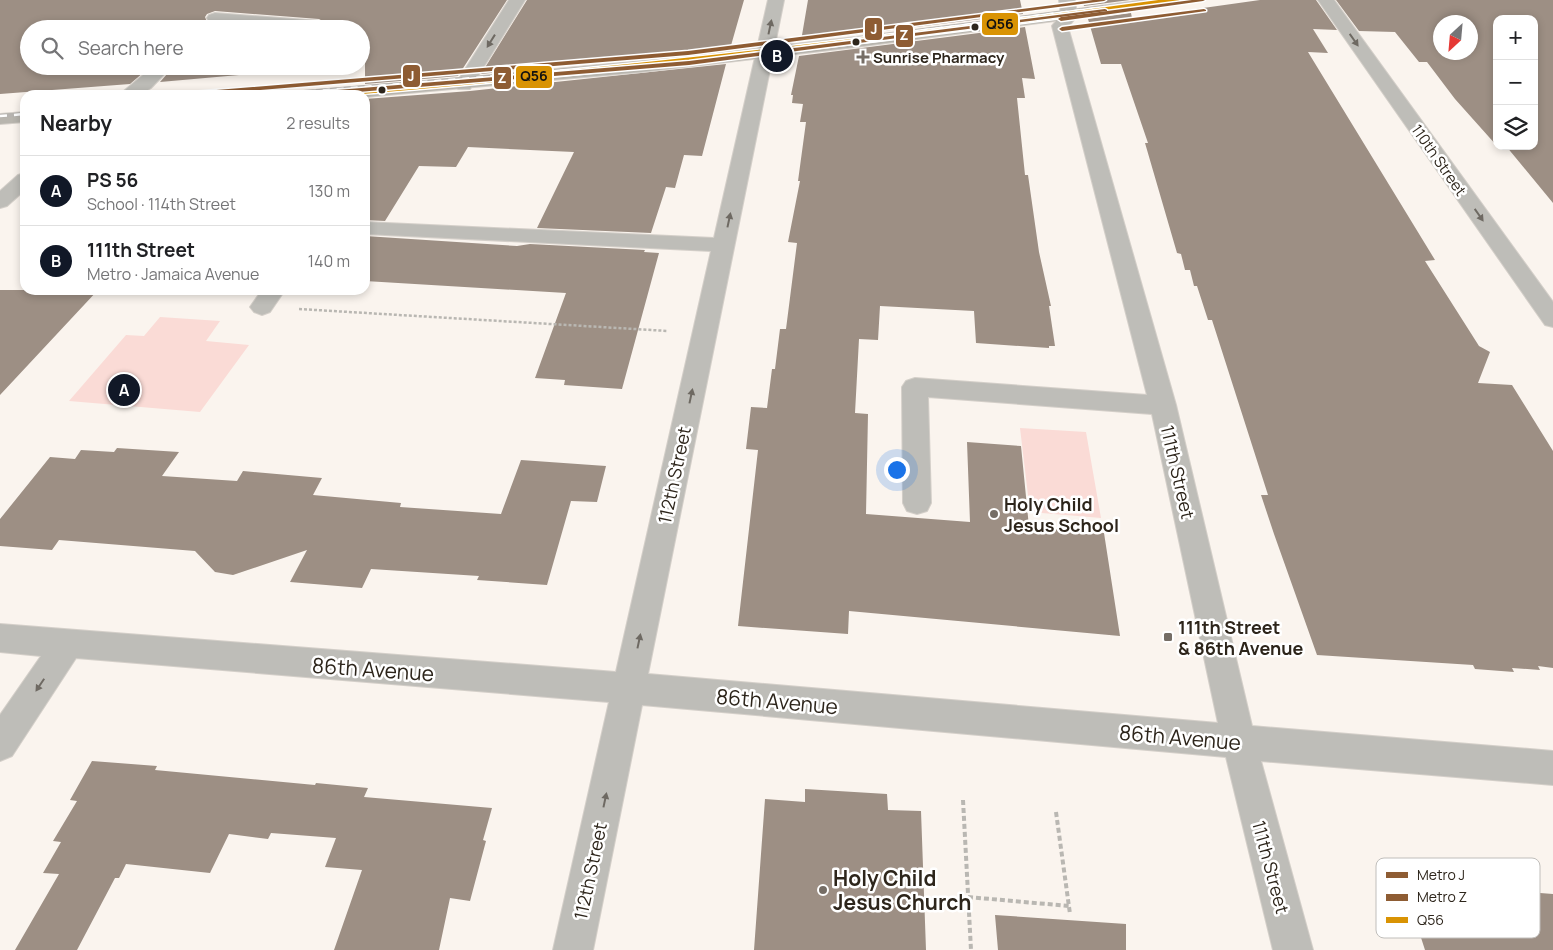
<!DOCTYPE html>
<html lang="en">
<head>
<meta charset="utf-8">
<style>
	:root { --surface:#fff; --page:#f2f2f2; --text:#202124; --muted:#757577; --line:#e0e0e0; --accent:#111827 }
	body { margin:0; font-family:Manrope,sans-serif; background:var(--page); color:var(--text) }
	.controls { position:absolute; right:15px; top:15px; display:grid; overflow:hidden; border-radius:10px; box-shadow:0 2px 8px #0003 }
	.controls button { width:45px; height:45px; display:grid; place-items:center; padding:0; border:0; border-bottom:1px solid var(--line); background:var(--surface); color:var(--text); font:25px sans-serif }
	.compass { position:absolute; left:1433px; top:15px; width:45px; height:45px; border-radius:50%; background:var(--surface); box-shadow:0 2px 8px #0003; rotate:206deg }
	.you { position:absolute; left:896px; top:469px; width:18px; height:18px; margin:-12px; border:4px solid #fff; border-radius:50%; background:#1a73e8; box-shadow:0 0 0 8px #1a73e833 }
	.badge { display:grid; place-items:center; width:32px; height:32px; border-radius:50%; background:var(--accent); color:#fff; font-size:16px; font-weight:700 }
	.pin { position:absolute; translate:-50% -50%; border:2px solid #fff; box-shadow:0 1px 5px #0006 }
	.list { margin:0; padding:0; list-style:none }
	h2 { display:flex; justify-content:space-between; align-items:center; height:65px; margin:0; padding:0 20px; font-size:21px }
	h2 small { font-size:16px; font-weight:400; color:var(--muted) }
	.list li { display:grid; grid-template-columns:32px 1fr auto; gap:15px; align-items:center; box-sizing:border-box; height:70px; padding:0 20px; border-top:1px solid var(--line) }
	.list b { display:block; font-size:19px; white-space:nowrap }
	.list p { margin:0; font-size:16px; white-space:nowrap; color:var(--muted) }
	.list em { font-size:16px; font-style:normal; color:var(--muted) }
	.icon { flex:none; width:28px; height:28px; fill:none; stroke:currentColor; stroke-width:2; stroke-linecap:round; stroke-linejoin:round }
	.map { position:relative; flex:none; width:1553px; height:950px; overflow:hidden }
	.search { position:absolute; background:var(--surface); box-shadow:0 2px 8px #0003; left:20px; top:20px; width:350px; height:55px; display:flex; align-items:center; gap:12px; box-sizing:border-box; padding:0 18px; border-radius:28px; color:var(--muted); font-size:19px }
	.panel { position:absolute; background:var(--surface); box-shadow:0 2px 8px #0003; left:20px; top:90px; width:350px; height:205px; border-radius:15px }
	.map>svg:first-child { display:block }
	.green { fill:#fadbd6 }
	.building { fill:#9d8f84; fill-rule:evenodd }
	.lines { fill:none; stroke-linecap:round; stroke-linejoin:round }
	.minor-casing { stroke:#d4cfc9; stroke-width:2 }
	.major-casing { stroke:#d4cfc9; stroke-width:2 }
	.path-far1 { stroke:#b9b7b2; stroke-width:2.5; stroke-dasharray:3 2; stroke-linecap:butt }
	.path { stroke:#b9b7b2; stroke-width:4; stroke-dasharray:5 3; stroke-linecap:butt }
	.minor { fill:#bebdb8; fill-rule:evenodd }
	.major { fill:#b8b5ae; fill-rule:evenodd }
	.rail-casing { stroke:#b6b3af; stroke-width:4 }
	.rail { stroke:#fff; stroke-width:2.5; stroke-dasharray:7; stroke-linecap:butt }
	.bus-1-casing { stroke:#fff; stroke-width:8 }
	.bus-1 { stroke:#d99304; stroke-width:5 }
	.metro-1-casing { stroke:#fff; stroke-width:3 }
	.metro-2-casing { stroke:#fff; stroke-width:3 }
	.metro-1 { fill:#8e5c33; fill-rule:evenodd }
	.metro-2 { fill:#8e5c33; fill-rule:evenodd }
	.oneway { fill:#6e6962 }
	.bus-dot { fill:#2d251b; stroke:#fff; stroke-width:2 }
	.poi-dot { fill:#756d65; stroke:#fff; stroke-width:2 }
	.labels { text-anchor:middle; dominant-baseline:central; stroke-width:5; stroke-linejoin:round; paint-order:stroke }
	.far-poi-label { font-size:15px; font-weight:bold; fill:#2d251b; stroke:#fff; text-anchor:start }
	.far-street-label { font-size:15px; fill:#2d251b; stroke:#fff }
	.street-label { font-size:18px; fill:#2d251b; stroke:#fff }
	.poi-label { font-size:18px; font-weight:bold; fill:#2d251b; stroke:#fff; text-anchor:start }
	.near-street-label { font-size:21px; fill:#2d251b; stroke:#fff }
	.near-poi-label { font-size:21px; font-weight:bold; fill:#2d251b; stroke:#fff; text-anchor:start }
	.key { fill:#fff; stroke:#c0bebb; stroke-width:1 }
	.key-label { font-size:14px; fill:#2d251b }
	.line-badge { stroke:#fff; stroke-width:2 }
	.badge-label { font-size:14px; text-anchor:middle; font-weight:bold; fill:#fff }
	.pale-badge-label { font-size:14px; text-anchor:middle; font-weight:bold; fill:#111 }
</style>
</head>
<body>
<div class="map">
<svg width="1553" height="950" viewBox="0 0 1553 950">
	<rect width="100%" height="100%" fill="#faf4ee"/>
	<path class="green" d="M 160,317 L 220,321 L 206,341 L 249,345 L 200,412 L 69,401 L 126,335 L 144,336 Z
		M 1020,428 L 1086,432 L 1101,518 L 1030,512 Z"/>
	<path class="building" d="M 0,0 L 507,0 L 458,76 L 365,84 L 365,37 L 361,41 L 361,29 L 327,29 L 328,24 L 319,19 L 215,11 L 207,14 L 205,17 L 207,22 L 271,29 L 29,29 L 29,66 L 151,66 L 130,84 L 0,94 Z
		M 527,0 L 744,0 L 730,49 L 481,74 Z
		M 808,0 L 1020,0 L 1023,14 L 801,41 Z
		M 1082,0 L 1130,0 L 1084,6 Z
		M 1260,0 L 1316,0 L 1337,30 L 1313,29 L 1328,53 L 1308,52 L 1435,260 L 1425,261 L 1479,346 L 1490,352 L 1478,383 L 1512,385 L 1553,451 L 1553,668 L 1538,666 L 1540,670 L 1512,668 L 1514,672 L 1475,669 L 1473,665 L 1317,655 L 1274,534 L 1261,495 L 1268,495 L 1212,320 L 1208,320 L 1197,286 L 1194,286 L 1190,270 L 1185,270 L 1181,254 L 1177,253 L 1145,143 L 1148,143 L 1121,64 L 1101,64 L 1088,19 L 1131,13 L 1132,18 Z
		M 1336,0 L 1553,0 L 1553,203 L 1506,146 L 1534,146 L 1534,19 L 1497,19 L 1497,146 L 1455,99 L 1427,62 L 1419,62 L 1395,32 L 1359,31 ZM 1440,22 L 1470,22 L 1470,52 L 1440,52 Z
		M 1025,27 L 1035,79 L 1022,78 L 1025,98 L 1017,98 L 1025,175 L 1028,175 L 1039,252 L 1051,306 L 1049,306 L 1055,346 L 1049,346 L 1049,348 L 976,343 L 974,311 L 880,306 L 878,340 L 859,339 L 855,413 L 868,414 L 866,514 L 970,522 L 967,442 L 1021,446 L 1029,527 L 1104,533 L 1120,636 L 849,611 L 848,634 L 738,626 L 758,450 L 746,449 L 751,407 L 767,408 L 772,369 L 775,369 L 780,329 L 786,329 L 797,243 L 788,242 L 800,181 L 798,181 L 806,122 L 800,122 L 803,104 L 792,103 L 793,95 L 791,95 L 799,56 Z
		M 726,64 L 702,156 L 684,155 L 675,188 L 666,187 L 651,233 L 537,228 L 574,152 L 468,147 L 456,167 L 419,166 L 385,221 L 365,220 L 365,99 L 470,91 Z
		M 174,66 L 341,66 L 160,82 Z
		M 365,236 L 517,246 L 530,244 L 645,250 L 644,252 L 659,253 L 622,389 L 564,385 L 565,380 L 535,378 L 566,293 L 365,281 Z
		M 0,290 L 98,290 L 0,395 Z
		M 117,448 L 179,452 L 162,476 L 237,481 L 243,471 L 322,478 L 313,495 L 401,503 L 400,507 L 501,514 L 521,460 L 606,466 L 597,502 L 571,501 L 547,585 L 477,580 L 479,576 L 371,569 L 362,588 L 290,582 L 307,550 L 233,575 L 215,572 L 195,551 L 59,540 L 52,550 L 0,546 L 0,519 L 50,457 L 75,459 L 81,450 L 114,452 Z
		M 92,761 L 157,766 L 155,770 L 315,785 L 316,783 L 368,788 L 364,797 L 492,808 L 483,840 L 486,841 L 470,901 L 450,898 L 439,950 L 334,950 L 362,870 L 325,867 L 336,838 L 271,833 L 268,839 L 229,834 L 210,873 L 126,864 L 119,878 L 115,878 L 77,950 L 15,950 L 59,874 L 43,873 L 61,842 L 53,841 L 77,801 L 70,800 Z
		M 805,789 L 887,794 L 888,810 L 921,811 L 926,950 L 754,950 L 765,799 L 805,802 Z
		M 1403,882 L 1553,894 L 1553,950 L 1425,950 Z
		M 995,915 L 1126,924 L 1126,950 L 998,950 Z"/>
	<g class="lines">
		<g class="minor-casing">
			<path id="minor" d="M 509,0 L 525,0 L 470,89 L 458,89 L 455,85 Z
				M 768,0 L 784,0 L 648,674 L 1218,723 L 1152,414 L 928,397 L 931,503 L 927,511 L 917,514 L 907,511 L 903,503 L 902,387 L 906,381 L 915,378 L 1147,395 L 1052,26 L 1061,15 L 1059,0 L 1075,0 L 1077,16 L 1068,27 L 1176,405 L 1252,726 L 1553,751 L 1553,785 L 1261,761 L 1313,950 L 1273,950 L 1226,757 L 642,705 L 593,950 L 553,950 L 609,702 L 76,658 L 12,756 L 0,761 L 0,715 L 41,656 L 0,652 L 0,624 L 616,672 L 711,251 L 365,234 L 365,222 L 714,238 Z
				M 1318,0 L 1334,0 L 1553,302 L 1553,327 L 1545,325 Z
				M 215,13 L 319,21 L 327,26 L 325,29 L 293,29 L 209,21 L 207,18 L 209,15 Z
				M 154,66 L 172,66 L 151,88 L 140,95 L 119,95 Z
				M 25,173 L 25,190 L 7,206 L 0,208 L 0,191 L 18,175 Z
				M 262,290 L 285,290 L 270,312 L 262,315 L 254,312 L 250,307 Z"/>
		</g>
		<g class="major-casing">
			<path id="major" d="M 1144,0 L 1185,0 L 1177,5 L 856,47 L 641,72 L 365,97 L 310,95 L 313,91 L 319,90 C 595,68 870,38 1144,0 Z
				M 25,112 L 25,122 L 0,124 L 0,114 Z"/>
		</g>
		<path class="path-far1" d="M 299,309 L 668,331"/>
		<path class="path" d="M 963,800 L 971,950
			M 1056,812 L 1070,914
			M 968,897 L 1069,906"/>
		<use href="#minor" class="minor"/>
		<use href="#major" class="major"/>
		<g class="rail-casing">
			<path id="rail" d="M 190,95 L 209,93
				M 267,95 L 691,60 L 1105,7
				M 0,116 L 25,114"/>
		</g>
		<use href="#rail" class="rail"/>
		<g class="bus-1-casing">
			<path id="bus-1" d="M 319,95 C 606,72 892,39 1177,0"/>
		</g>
		<use href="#bus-1" class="bus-1"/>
		<g class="metro-1-casing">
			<path id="metro-1" d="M 1093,0 L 1106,0 L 1104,1 L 688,55 L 200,95 L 177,95 L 180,93 L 688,51 Z
				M 1192,0 L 1205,0 L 1203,1 L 1061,21 L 1058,19 L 1061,17 Z"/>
		</g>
		<g class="metro-2-casing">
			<path id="metro-2" d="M 1105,9 L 1107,10 L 1107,11 L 689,65 L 321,95 L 298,95 L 301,93 L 689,61 Z
				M 1204,9 L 1206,10 L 1206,11 L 1062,31 L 1059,29 L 1062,27 Z"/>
		</g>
		<use href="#metro-1" class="metro-1"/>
		<use href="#metro-2" class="metro-2"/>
	</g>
	<defs><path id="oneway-solid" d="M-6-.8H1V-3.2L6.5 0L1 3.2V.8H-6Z" transform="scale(1.25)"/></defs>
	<g class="oneway">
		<use href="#oneway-solid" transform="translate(770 27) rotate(-78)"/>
		<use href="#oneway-solid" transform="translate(1354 40) rotate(55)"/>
		<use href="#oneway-solid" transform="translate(491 41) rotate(122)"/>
		<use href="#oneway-solid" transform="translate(1479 215) rotate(55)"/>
		<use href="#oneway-solid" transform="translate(729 220) rotate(-78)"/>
		<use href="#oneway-solid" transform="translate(691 396) rotate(-78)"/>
		<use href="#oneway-solid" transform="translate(639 641) rotate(-78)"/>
		<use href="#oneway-solid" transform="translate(40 685) rotate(124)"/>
		<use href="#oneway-solid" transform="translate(605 800) rotate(-78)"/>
	</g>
	<g class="bus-dot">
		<circle cx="975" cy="27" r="4.5"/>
		<circle cx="856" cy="42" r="4.5"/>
		<circle cx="382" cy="90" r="4.5"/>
	</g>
	<g class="poi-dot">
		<path d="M860.5 49.5h5v5h5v5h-5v5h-5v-5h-5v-5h5z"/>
		<circle cx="994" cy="514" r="5"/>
		<rect x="1163" y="632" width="10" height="10" rx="2.5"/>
		<circle cx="823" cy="890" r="5"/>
	</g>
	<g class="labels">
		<g class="far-poi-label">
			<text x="873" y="57">Sunrise Pharmacy</text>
		</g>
		<g class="far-street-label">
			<text transform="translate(1439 160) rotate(55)">110th Street</text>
		</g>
		<g class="street-label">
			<text transform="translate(1178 472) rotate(77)">111th Street</text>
			<text transform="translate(674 475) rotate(-78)">112th Street</text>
			<text transform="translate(1271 867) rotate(75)">111th Street</text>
			<text transform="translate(590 871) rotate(-78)">112th Street</text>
		</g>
		<g class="poi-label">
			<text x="1004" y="504">Holy Child<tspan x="1004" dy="21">Jesus School</tspan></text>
			<text x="1178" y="627">111th Street<tspan x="1178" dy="21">&amp; 86th Avenue</tspan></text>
		</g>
		<g class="near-street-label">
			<text transform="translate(373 669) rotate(4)">86th Avenue</text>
			<text transform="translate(777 701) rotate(5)">86th Avenue</text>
			<text transform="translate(1180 737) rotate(5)">86th Avenue</text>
		</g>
		<g class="near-poi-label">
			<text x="833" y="878">Holy Child<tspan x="833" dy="24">Jesus Church</tspan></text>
		</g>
	</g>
	<rect x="1376" y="858" width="164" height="80" rx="8" class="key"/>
	<rect x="1386" y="872" width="22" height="6" fill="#8e5c33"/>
	<rect x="1386" y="894" width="22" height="7" fill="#8e5c33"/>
	<rect x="1386" y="917" width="22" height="6" fill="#d99304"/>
	<g class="key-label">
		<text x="1417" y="880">Metro J</text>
		<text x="1417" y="902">Metro Z</text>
		<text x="1417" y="925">Q56</text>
	</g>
	<g class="line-badge">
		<rect x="981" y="12" width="38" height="24" rx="5" fill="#d99304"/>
		<rect x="864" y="17" width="19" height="24" rx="5" fill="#8e5c33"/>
		<rect x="895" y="24" width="19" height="24" rx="5" fill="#8e5c33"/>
		<rect x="402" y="64" width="19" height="24" rx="5" fill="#8e5c33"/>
		<rect x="515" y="65" width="38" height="24" rx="5" fill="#d99304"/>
		<rect x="493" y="66" width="19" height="24" rx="5" fill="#8e5c33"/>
	</g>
	<g class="badge-label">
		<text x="874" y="34">J</text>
		<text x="904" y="40">Z</text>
		<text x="411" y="81">J</text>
		<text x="502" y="83">Z</text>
	</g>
	<g class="pale-badge-label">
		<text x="1000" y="29">Q56</text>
		<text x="534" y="81">Q56</text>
	</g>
</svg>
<div class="controls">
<button>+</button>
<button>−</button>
<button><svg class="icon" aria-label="layers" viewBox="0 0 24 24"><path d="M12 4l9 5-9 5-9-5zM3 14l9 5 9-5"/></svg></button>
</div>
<svg class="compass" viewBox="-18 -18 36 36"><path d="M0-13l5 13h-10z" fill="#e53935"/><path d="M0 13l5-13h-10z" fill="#757577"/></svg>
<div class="you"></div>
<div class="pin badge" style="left:124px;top:390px">A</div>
<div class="pin badge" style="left:777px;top:56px">B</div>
<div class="search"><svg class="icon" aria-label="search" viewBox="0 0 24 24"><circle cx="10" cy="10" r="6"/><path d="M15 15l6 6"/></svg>Search here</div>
<section class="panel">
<h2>Nearby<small>2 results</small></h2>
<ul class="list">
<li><span class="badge">A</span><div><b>PS 56</b><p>School · 114th Street</p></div><em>130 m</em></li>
<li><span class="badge">B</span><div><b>111th Street</b><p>Metro · Jamaica Avenue</p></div><em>140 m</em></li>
</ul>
</section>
</div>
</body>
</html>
